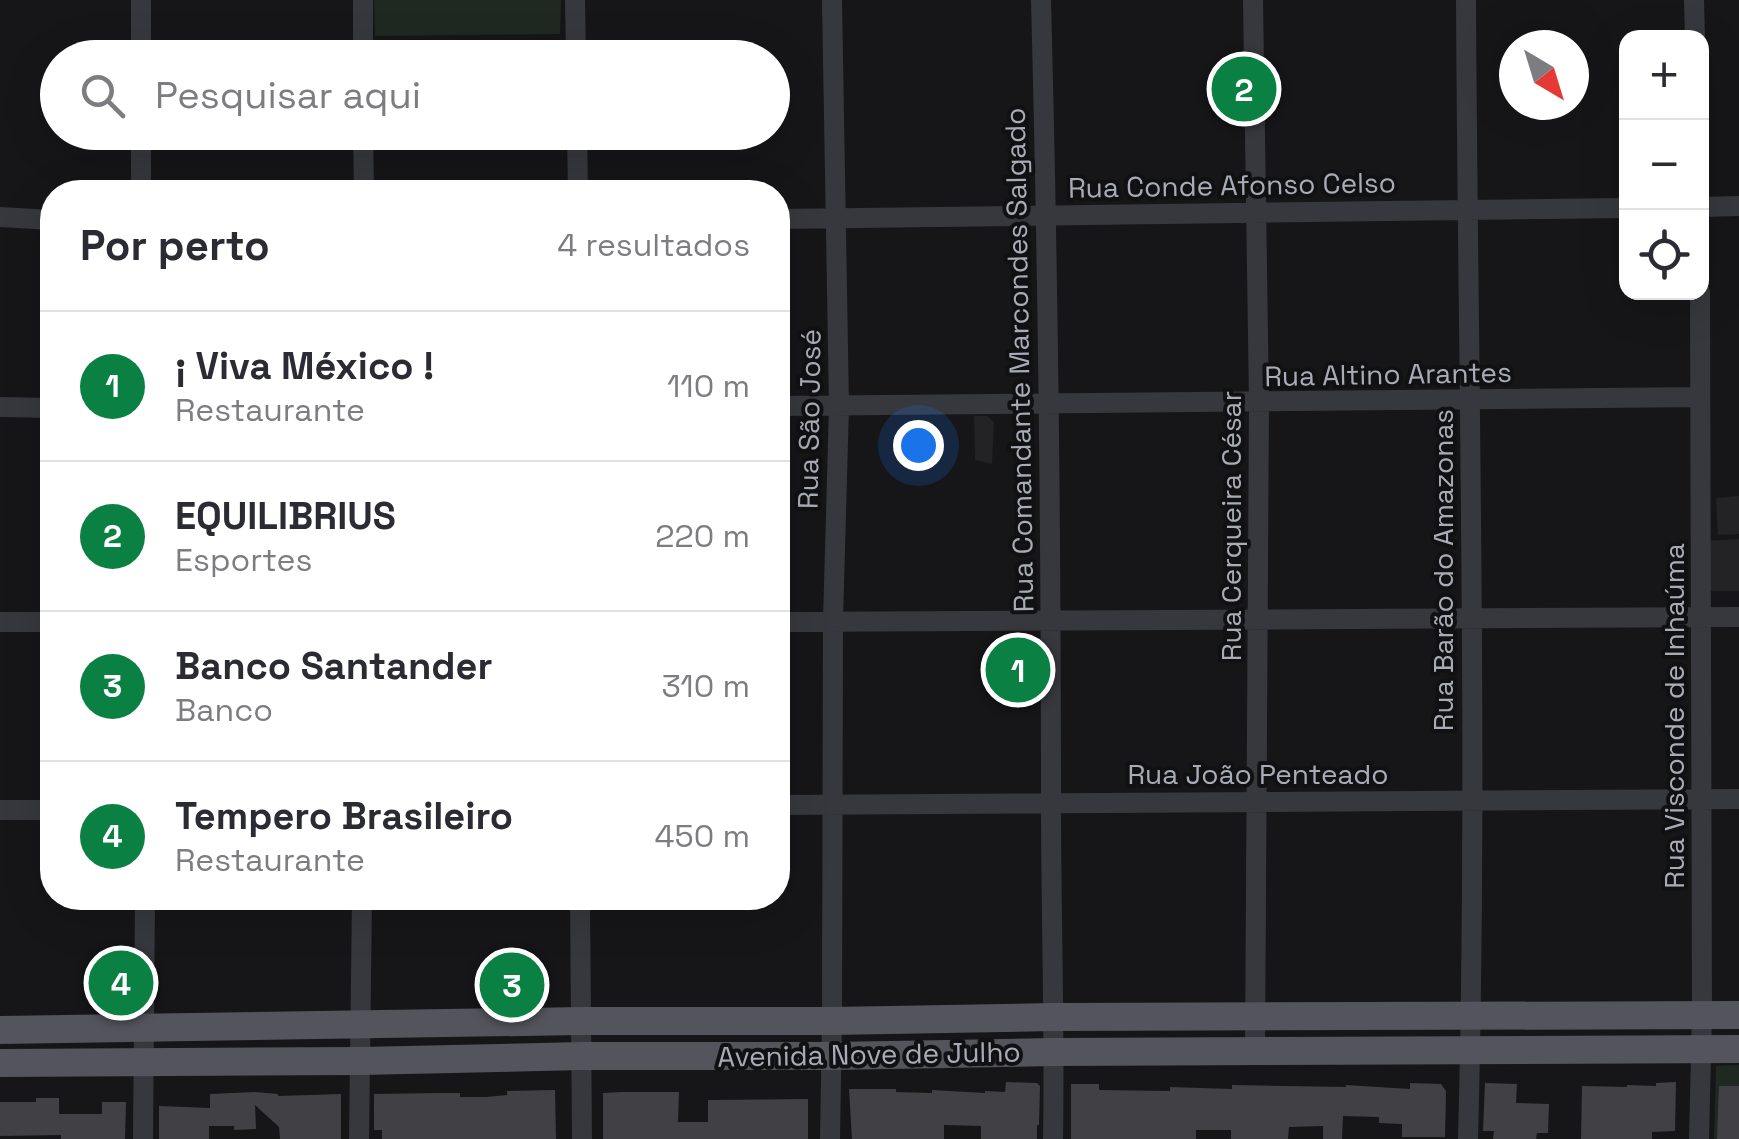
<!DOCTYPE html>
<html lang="pt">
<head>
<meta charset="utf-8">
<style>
	:root { --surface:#fff; --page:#f7f7f7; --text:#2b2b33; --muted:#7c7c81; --line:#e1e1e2; --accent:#0b8043 }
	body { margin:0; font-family:"Space Grotesk",sans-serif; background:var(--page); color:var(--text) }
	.controls { position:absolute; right:30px; top:30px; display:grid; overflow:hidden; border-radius:20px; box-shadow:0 10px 40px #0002 }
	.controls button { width:90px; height:90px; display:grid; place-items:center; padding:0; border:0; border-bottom:2px solid var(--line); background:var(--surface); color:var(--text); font:50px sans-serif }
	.compass { position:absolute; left:1499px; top:30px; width:90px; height:90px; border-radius:50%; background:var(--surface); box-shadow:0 10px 40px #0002; rotate:142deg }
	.you { position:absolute; left:918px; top:445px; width:35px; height:35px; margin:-25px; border:8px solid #fff; border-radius:50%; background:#1a73e8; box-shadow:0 0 0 15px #1a73e833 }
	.badge { display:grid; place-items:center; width:65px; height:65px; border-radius:50%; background:var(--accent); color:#fff; font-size:32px; font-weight:700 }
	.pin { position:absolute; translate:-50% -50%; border:5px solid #fff; box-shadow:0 2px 10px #0006 }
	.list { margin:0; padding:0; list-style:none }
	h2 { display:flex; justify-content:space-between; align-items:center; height:130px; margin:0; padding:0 40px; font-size:42px }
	h2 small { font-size:32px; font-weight:400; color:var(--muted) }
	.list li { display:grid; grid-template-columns:65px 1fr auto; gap:30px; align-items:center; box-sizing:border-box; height:150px; padding:0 40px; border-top:2px solid var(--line) }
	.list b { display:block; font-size:38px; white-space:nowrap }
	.list p { margin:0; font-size:32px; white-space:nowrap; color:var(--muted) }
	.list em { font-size:32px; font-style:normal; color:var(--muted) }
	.icon { flex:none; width:55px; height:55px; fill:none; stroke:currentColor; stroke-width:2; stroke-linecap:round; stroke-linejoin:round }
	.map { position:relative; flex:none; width:1739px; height:1139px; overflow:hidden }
	.search { position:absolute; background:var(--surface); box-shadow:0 10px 40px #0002; left:40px; top:40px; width:750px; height:110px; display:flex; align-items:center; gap:25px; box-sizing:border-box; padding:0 35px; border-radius:55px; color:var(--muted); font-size:38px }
	.panel { position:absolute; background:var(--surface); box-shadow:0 10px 40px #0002; left:40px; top:180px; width:750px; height:730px; border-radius:40px }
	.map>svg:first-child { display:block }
	.built { fill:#232225 }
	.green { fill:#202822 }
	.building { fill:#414145 }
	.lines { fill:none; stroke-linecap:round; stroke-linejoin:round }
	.minor { stroke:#37383d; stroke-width:20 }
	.major { stroke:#54545c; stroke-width:28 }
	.labels { text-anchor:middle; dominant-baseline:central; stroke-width:8; stroke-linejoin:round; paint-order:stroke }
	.street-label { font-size:28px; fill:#a9acb7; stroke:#111113 }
</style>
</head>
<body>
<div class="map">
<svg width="1739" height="1139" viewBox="0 0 1739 1139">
	<rect width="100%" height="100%" fill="#161618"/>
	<path class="built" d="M 974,416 L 987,416 L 994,422 L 992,464 L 975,460 Z
		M 1739,496 L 1739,534 L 1718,535 L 1716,498 Z
		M 1739,539 L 1739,591 L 1706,591 L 1703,541 Z"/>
	<path class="green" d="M 374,0 L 561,0 L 560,34 L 375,36 Z
		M 1739,1065 L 1739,1139 L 1714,1139 L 1716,1066 Z"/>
	<path class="building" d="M 1006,1082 L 1037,1083 L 1040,1086 L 1039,1125 L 1037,1125 L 1037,1139 L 981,1139 L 981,1126 L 944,1125 L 944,1139 L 852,1139 L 849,1089 L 896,1089 L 896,1092 L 932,1093 L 932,1090 L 985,1093 L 985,1091 L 1005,1092 Z
		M 1676,1082 L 1675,1131 L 1652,1132 L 1652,1139 L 1581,1139 L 1582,1086 L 1627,1087 L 1627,1085 L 1656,1086 L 1656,1083 Z
		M 1410,1083 L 1441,1084 L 1446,1091 L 1445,1137 L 1402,1137 L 1402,1124 L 1379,1123 L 1379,1117 L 1343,1116 L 1342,1139 L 1323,1139 L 1323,1126 L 1289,1127 L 1288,1139 L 1231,1139 L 1231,1130 L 1196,1130 L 1196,1139 L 1071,1139 L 1071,1084 L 1099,1084 L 1099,1090 L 1170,1091 L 1170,1087 L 1232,1089 L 1232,1085 L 1346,1087 L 1346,1085 L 1410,1089 Z
		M 1485,1083 L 1517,1084 L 1516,1103 L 1549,1104 L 1548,1133 L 1537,1133 L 1536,1139 L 1493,1139 L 1494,1131 L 1483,1131 Z
		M 1719,1086 L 1739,1086 L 1739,1139 L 1717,1139 Z
		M 555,1090 L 556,1139 L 382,1139 L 382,1130 L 374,1130 L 374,1094 L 439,1093 L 460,1093 L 460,1097 L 486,1097 L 507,1095 L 507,1091 Z
		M 255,1092 L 278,1094 L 278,1096 L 341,1094 L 341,1139 L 280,1139 L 279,1127 L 255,1105 L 256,1129 L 234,1130 L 234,1126 L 209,1126 L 209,1139 L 159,1139 L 159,1106 L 210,1108 L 210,1094 Z
		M 621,1092 L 679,1092 L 678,1122 L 708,1122 L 708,1100 L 808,1099 L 808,1139 L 603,1139 L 603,1093 Z
		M 36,1098 L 59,1098 L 59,1114 L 102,1114 L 102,1102 L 126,1102 L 125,1139 L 61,1139 L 61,1135 L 0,1136 L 0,1102 L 36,1102 Z"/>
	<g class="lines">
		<path class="minor" d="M 141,0 L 141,58
			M 363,0 L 363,58
			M 575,0 L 576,58
			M 1041,0 C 1048,268 1051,537 1051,805 C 1051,916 1055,1028 1053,1139
			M 1253,0 L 1259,403 L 1255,1052
			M 1466,0 C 1468,379 1478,760 1468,1139
			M 1694,0 L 1695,38
			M 363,57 L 575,53
			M 141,132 L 141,192
			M 363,132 L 364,192
			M 577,132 L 578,192
			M 1702,207 L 1739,206
			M 0,217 L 52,220
			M 778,219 L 1626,208
			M 778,406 L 1699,397
			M 0,407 L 52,408
			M 0,622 L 52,622
			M 778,622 L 1739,617
			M 778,805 L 1739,799
			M 0,810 L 52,810
			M 580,898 L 582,1139
			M 143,1139 L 145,898
			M 359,1139 L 362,898
			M 830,1139 L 832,1021 L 833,621 L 839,406 L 832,0
			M 1699,1139 L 1702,1015 L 1700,292"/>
		<path class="major" d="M 0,1030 L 582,1021 L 832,1021 L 1054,1017 L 1739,1015
			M 0,1063 L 360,1061 L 583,1056 L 832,1056 L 1055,1052 L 1739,1049"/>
	</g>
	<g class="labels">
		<g class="street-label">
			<text transform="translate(1232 185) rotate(-1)">Rua Conde Afonso Celso</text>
			<text transform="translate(1019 360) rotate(-91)">Rua Comandante Marcondes Salgado</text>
			<text transform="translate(1388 374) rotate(-1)">Rua Altino Arantes</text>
			<text transform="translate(809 419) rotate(-89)">Rua São José</text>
			<text transform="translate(1231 526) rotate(-90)">Rua Cerqueira César</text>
			<text transform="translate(1443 570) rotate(-90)">Rua Barão do Amazonas</text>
			<text transform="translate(1674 716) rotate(-90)">Rua Visconde de Inhaúma</text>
			<text x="1258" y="774">Rua João Penteado</text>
			<text transform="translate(869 1054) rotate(-1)">Avenida Nove de Julho</text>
		</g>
	</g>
</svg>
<div class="controls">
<button>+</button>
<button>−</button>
<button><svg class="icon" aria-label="locate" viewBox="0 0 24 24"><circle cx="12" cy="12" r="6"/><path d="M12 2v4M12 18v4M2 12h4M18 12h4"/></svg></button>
</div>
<svg class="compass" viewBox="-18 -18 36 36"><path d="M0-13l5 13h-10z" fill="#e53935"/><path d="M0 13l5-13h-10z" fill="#7c7c81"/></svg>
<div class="you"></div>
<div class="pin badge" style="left:1018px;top:670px">1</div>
<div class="pin badge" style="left:1244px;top:89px">2</div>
<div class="pin badge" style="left:512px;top:985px">3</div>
<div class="pin badge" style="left:121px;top:983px">4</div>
<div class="search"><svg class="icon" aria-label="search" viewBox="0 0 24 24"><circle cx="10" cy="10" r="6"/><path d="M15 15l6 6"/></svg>Pesquisar aqui</div>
<section class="panel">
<h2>Por perto<small>4 resultados</small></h2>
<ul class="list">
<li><span class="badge">1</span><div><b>¡ Viva México !</b><p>Restaurante</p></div><em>110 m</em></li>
<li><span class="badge">2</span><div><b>EQUILIBRIUS</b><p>Esportes</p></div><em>220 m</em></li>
<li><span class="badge">3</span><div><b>Banco Santander</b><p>Banco</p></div><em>310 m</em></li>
<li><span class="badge">4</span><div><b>Tempero Brasileiro</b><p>Restaurante</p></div><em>450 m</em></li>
</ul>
</section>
</div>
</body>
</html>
